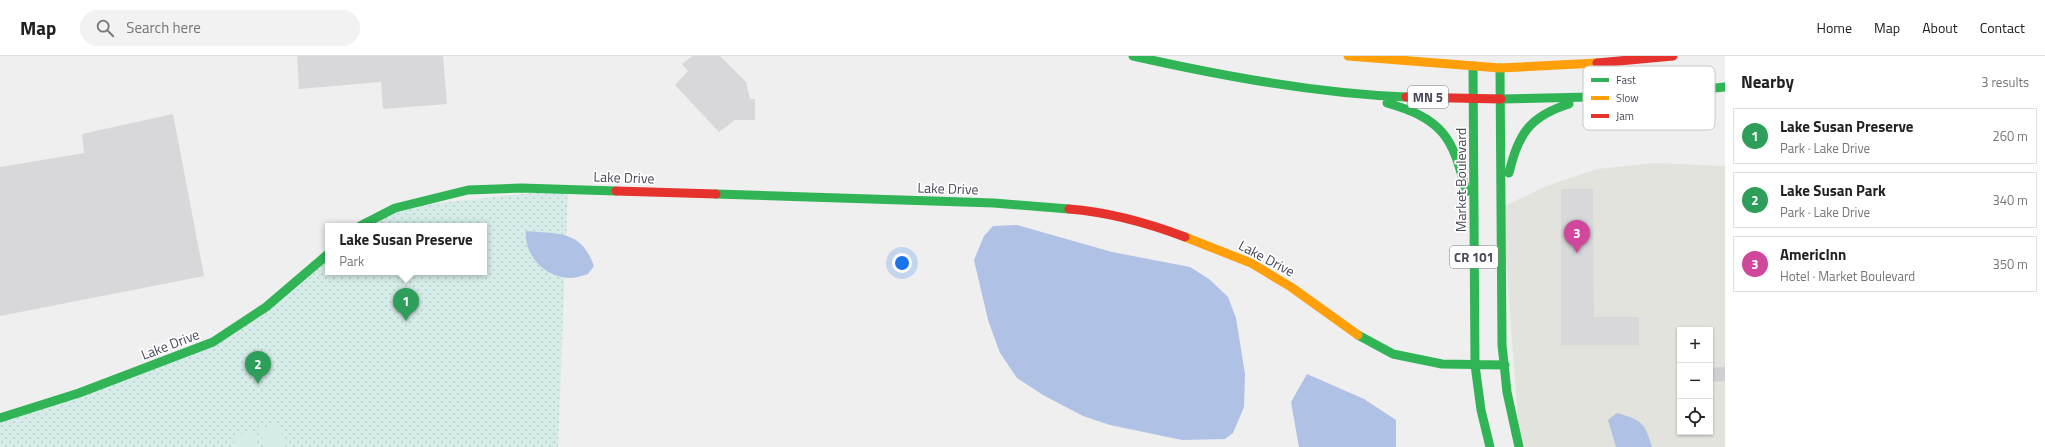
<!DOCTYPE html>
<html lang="en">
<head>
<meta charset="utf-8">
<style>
	:root { --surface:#fff; --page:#f2f2f2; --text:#222; --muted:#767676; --line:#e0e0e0; --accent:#ea580c }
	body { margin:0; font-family:"Titillium Web",sans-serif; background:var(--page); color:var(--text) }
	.controls { position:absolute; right:12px; bottom:12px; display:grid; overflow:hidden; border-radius:0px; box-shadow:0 1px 3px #0004 }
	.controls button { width:36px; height:36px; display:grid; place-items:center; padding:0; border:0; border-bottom:1px solid var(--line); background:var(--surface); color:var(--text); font:20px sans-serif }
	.you { position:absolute; left:902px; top:207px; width:14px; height:14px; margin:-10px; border:3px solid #fff; border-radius:50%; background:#1a73e8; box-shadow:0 0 0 6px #1a73e833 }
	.badge { display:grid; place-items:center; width:26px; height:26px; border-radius:50%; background:var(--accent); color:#fff; font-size:13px; font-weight:700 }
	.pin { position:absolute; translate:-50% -33px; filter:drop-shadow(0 1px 2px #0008) }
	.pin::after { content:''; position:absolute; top:21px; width:14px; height:12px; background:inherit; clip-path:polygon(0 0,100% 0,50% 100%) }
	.popup { position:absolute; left:325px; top:167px; width:162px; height:52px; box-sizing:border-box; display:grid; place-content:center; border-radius:0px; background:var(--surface); filter:drop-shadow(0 1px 3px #0005); font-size:13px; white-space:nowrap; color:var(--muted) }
	.popup b { font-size:15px; color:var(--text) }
	.popup::after { content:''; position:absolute; left:50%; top:100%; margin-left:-8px; border:8px solid transparent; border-top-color:var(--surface) }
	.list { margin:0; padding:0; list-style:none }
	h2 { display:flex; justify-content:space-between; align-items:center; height:52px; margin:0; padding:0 16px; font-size:17px }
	h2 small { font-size:13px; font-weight:400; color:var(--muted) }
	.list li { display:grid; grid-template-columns:26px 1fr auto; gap:12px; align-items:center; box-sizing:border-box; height:56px; margin:0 8px 8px; padding:0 8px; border:1px solid var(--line); border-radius:0px }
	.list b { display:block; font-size:15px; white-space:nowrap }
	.list p { margin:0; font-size:13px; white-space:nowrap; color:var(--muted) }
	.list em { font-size:13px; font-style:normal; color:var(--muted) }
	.icon { flex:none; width:22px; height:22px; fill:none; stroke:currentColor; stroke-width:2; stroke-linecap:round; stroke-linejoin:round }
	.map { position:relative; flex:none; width:1725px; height:391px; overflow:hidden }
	header { display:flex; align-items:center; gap:24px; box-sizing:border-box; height:56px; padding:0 20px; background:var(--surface); border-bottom:1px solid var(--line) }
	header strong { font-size:19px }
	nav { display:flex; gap:22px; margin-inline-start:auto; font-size:14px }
	.search { width:280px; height:36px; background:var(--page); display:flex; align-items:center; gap:10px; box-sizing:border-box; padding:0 14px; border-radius:22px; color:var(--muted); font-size:15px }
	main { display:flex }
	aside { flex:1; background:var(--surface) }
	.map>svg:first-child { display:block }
	.commercial { fill:#e2e3dd; fill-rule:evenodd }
	.park { fill:url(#park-dots) }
	.pitch { fill:#d6ece8 }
	.water { fill:#afc1e4 }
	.building { fill:#d8d8db }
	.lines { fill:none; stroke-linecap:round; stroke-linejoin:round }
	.street { stroke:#d0d0d4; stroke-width:14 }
	.fast { stroke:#30b455; stroke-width:9 }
	.slow { stroke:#ff9f0a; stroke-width:9 }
	.jam { stroke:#e5322d; stroke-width:9 }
	.labels { text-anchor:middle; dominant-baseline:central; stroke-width:3.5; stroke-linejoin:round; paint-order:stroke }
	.shield { fill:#fff; stroke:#7f808b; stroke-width:1 }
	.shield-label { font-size:13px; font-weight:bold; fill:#484959 }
	.street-label { font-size:14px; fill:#484959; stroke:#fff }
	.key { fill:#fff; stroke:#c8c8cd; stroke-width:1 }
	.key-label { font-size:11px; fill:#484959 }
</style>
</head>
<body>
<header>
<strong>Map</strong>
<div class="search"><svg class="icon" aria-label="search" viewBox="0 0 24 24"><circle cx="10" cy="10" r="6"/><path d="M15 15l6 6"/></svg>Search here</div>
<nav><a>Home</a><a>Map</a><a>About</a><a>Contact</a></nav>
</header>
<main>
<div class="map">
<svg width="1725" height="391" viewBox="0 0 1725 391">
	<defs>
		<pattern id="park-dots" width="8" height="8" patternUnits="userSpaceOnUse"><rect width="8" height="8" fill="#d6ece8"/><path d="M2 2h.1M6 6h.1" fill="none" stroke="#b9ccc9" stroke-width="1.8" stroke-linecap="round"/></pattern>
	</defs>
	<rect width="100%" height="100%" fill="#efefef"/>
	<path class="commercial" d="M 1654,107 L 1725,110 L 1725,391 L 1520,391 L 1502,151 L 1547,130 L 1597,113 ZM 1680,274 L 1710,274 L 1710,376 L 1680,376 Z"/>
	<path class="park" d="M 568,133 L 558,391 L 0,391 L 0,362 L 213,286 L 328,198 L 328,216 L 484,216 L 484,170 L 360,170 L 395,152 Z"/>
	<path class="pitch" d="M 280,368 L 285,391 L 264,391 L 260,373 Z
		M 253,375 L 257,391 L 235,391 L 233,380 Z"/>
	<path class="water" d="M 1017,169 L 1112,196 L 1190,211 L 1209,223 L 1228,241 L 1236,262 L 1245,318 L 1244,351 L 1233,377 L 1225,383 L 1182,384 L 1110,369 L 1083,360 L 1043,339 L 1017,322 L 1000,297 L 988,264 L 974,204 L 984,180 L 993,170 Z
		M 526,175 C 559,178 581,174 594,210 L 588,218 C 582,220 575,222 570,222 C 545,221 524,200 526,175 Z
		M 1307,318 L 1364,343 L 1396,364 L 1396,391 L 1299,391 L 1291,346 Z
		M 1617,357 C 1641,364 1645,366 1652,391 L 1616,391 L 1608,364 Z"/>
	<path class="building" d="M 297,0 L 443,0 L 447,48 L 383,53 L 381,26 L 299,33 Z
		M 692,0 L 720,0 L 746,26 L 750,43 L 755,43 L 755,64 L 735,64 L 719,76 L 675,29 L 688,15 L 682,8 Z
		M 173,58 L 204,220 L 0,260 L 0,111 L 84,97 L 82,78 Z
		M 1561,133 L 1593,133 L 1594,261 L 1639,261 L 1639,289 L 1561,289 Z"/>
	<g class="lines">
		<path class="street" d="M 1710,319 L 1725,318"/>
		<path class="fast" d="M 1133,0 C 1223,20 1314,37 1406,41
			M 1473,10 L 1475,309 L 1481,354 L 1490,391
			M 1500,12 L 1502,289 L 1507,336 L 1519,391
			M 1501,43 L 1634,40 L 1725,31
			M 1387,47 C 1443,63 1453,81 1466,136
			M 1509,117 C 1518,78 1530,60 1569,48
			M 716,138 L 994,147 L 1069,153
			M 360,170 L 395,152 L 468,134 L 521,132 L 616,135
			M 1358,279 L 1393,298 L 1442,308 L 1505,309
			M 0,362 L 79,337 L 213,286 L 266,251 L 328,198"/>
		<path class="slow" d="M 1348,0 L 1500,12 L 1597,7
			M 1185,181 L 1251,207 L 1291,231 L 1358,279"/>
		<path class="jam" d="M 1597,7 L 1673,0
			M 1406,41 L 1501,43
			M 616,135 L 716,138
			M 1069,153 C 1109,156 1148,167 1185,181"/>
	</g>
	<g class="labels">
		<g class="shield">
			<rect x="1408" y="30" width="40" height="22" rx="3"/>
			<rect x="1450" y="190" width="48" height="22" rx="3"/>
		</g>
		<g class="shield-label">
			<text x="1428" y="41">MN 5</text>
			<text x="1474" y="201">CR 101</text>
		</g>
		<g class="street-label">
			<text transform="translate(624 121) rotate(2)">Lake Drive</text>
			<text transform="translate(1460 124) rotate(-90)">Market Boulevard</text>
			<text transform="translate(948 132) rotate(2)">Lake Drive</text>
			<text transform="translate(1267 202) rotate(28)">Lake Drive</text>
			<text transform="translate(170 288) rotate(-21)">Lake Drive</text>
		</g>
	</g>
	<rect x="1583" y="10" width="132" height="64" rx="6" class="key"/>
	<rect x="1591" y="22" width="18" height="4" fill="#30b455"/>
	<rect x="1591" y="40" width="18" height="4" fill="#ff9f0a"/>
	<rect x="1591" y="58" width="18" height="4" fill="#e5322d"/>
	<g class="key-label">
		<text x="1616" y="28">Fast</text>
		<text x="1616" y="46">Slow</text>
		<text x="1616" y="64">Jam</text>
	</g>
</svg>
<div class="controls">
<button>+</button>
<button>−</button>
<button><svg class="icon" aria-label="locate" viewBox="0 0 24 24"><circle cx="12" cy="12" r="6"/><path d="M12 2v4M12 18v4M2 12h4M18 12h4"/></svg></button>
</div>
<div class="you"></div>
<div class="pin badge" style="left:406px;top:265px;background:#2e9e5b">1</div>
<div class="popup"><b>Lake Susan Preserve</b>Park</div>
<div class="pin badge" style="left:258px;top:328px;background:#2e9e5b">2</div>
<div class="pin badge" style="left:1577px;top:197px;background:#d1479c">3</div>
</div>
<aside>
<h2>Nearby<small>3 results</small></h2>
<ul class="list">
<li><span class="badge" style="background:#2e9e5b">1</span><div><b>Lake Susan Preserve</b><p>Park · Lake Drive</p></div><em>260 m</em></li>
<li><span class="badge" style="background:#2e9e5b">2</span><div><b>Lake Susan Park</b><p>Park · Lake Drive</p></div><em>340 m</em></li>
<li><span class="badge" style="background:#d1479c">3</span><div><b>AmericInn</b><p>Hotel · Market Boulevard</p></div><em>350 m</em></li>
</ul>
</aside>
</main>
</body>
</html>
